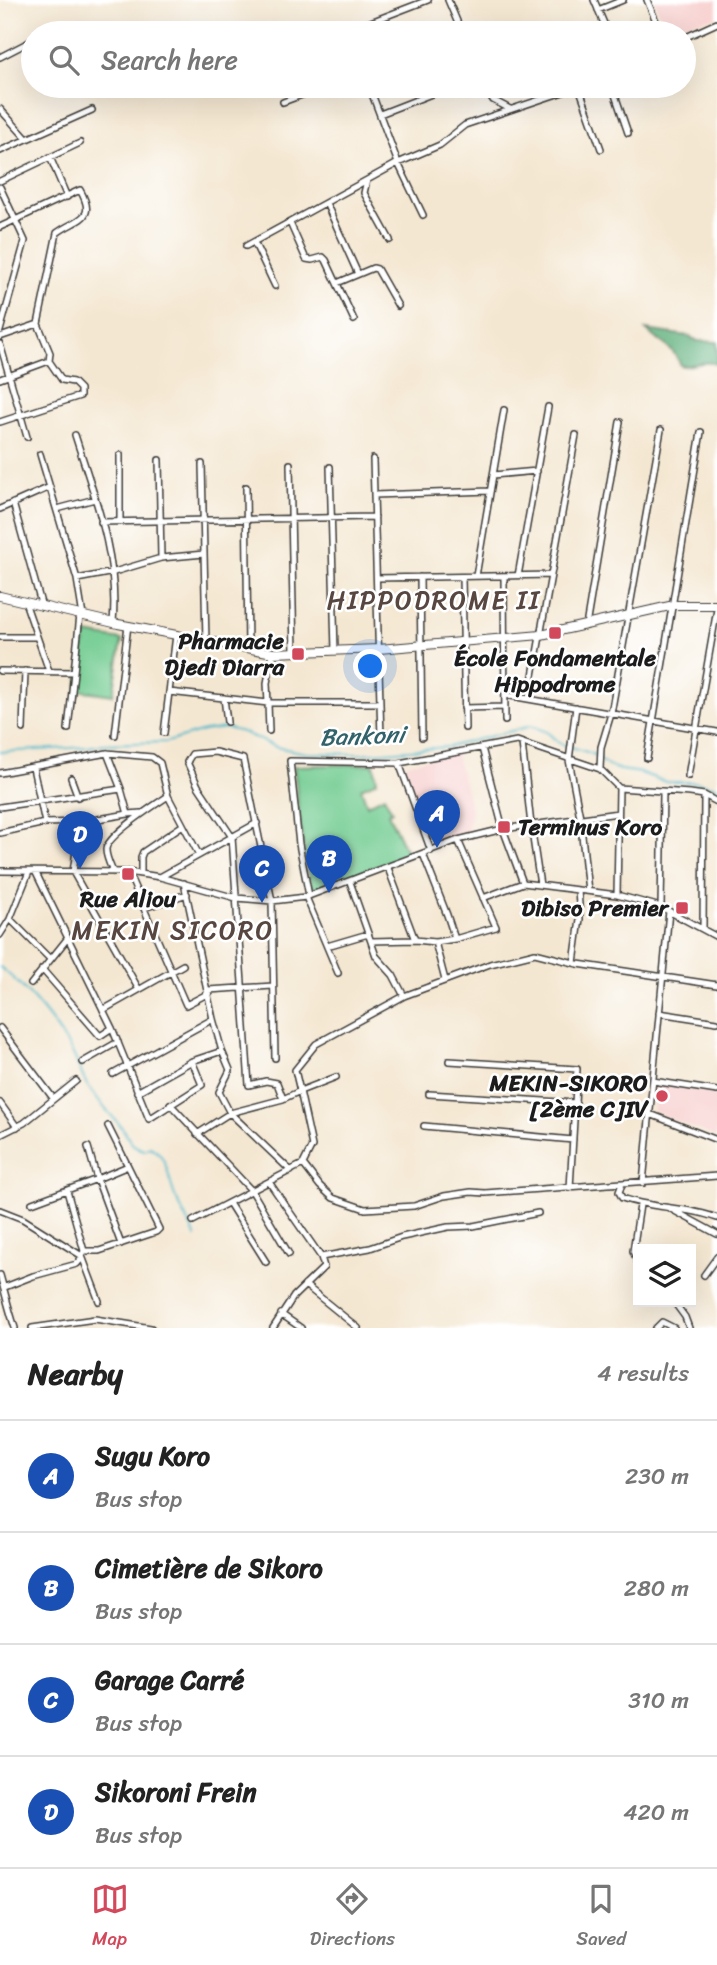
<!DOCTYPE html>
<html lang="en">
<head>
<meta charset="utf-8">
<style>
	:root { --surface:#fff; --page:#f2f2f2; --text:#222; --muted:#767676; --line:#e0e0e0; --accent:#d1495b }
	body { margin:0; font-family:Sriracha,sans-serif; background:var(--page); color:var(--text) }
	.controls { position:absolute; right:21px; bottom:21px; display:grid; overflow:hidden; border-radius:0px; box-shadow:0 7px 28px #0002 }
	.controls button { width:63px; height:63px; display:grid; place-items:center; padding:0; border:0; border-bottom:2px solid var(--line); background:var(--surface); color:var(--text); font:35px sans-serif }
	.you { position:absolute; left:371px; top:667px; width:24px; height:24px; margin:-18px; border:5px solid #fff; border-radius:50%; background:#1a73e8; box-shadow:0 0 0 10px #1a73e833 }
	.badge { display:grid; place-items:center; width:46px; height:46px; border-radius:50%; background:var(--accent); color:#fff; font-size:23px; font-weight:700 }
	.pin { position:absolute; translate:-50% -58px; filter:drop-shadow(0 2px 4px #0008) }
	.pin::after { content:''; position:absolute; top:37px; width:24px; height:21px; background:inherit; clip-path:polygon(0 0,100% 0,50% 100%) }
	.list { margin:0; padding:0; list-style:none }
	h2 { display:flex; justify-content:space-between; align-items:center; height:91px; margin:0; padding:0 28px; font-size:30px }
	h2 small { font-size:23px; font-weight:400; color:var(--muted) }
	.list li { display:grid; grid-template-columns:46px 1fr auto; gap:21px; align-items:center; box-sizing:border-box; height:112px; padding:0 28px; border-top:2px solid var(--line) }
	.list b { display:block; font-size:26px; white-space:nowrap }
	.list p { margin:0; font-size:23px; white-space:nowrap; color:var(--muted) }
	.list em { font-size:23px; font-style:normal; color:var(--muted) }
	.icon { flex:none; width:38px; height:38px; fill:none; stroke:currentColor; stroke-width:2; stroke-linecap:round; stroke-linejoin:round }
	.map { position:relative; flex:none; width:717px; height:1328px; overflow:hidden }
	.search { position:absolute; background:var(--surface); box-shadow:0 7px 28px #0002; left:21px; right:21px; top:21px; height:77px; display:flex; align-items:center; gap:18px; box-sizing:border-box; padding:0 24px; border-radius:38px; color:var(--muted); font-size:26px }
	.sheet { height:539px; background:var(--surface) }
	nav { display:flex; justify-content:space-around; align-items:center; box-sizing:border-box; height:98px; border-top:2px solid var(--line); background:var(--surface); font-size:19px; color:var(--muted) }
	nav a { display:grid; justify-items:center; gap:4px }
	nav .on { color:var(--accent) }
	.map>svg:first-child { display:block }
	.built { fill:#f7d0cf }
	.green { fill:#73cc92; stroke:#487457; stroke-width:2 }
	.forest { fill:#5eb07c; stroke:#3d664c; stroke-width:2 }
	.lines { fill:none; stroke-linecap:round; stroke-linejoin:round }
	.stream { stroke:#4db8ca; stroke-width:2 }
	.street-casing { stroke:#3c3a37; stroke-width:8 }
	.secondary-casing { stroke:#3c3a37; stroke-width:10 }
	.street { stroke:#fff; stroke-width:5 }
	.secondary { stroke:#fff; stroke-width:8 }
	.poi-dot { fill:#d1495b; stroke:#fff; stroke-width:2.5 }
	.labels { text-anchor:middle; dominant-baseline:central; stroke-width:5; stroke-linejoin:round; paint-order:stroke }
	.poi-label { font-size:23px; font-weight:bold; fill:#1c1c1c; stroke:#fff; text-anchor:end }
	.water-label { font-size:24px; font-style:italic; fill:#32626a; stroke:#fff }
	.quarter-label { font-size:26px; letter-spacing:2px; fill:#584741; stroke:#fff }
</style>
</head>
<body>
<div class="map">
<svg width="717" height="1328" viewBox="0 0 717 1328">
	<rect width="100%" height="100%" fill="#fff"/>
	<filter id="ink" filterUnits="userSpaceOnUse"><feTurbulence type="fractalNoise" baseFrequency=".0143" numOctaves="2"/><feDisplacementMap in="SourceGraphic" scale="14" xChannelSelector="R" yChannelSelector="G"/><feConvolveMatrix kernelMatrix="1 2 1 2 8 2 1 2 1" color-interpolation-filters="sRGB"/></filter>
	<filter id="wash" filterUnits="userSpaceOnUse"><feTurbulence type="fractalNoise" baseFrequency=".00686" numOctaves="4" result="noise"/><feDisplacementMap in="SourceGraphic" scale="28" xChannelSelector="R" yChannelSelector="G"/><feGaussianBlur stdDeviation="1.57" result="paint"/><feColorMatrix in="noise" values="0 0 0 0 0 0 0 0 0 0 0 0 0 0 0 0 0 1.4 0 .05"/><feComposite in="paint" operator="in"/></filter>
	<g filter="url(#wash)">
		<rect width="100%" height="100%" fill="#f4e7d1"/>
		<path class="built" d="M 654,0 L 717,0 L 717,17 L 665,28 Z
			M 455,751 L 471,809 L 467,833 L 432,845 L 404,765 Z
			M 655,1083 L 717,1093 L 717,1138 L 653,1111 Z"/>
		<path class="green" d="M 86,634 L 122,640 L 113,695 L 77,690 Z
			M 374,764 L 377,781 L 361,788 L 367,805 L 384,796 L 392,811 L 388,813 L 408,856 L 312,889 C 301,849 299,808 294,766 Z"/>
		<path class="forest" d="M 646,330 L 688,336 L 698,341 L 717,342 L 717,364 C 703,360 695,366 681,366 C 671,343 662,346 646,330 Z"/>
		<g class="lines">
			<path class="stream" d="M 0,752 L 88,747 L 104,744 L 167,742 L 204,731 L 226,728 L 242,732 L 276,747 L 306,753 L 359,754 L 448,747 L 531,726 L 547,732 L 559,743 L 593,754 L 608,766 L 621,770 L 641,773 L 666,782 L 695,782 L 717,787
				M 0,967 C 25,987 50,1016 67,1044 C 76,1056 79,1070 86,1083 C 95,1099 107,1110 119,1124 C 131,1137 125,1143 144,1150 L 150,1147 C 169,1156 168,1180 175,1196 C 182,1210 189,1224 196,1237"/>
		</g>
	</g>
	<g filter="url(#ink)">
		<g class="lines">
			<g class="street-casing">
				<path id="street" d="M 448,0 L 462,33
					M 594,0 L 608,33
					M 647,0 L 661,33
					M 598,10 L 623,0
					M 342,33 L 428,0
					M 684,38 L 717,23
					M 0,57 L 33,40
					M 369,86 L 398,163 L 423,215
					M 484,86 L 493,100 L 510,109
					M 612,86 L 628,133
					M 579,87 L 601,149
					M 283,102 L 326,86
					M 0,109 L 27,139
					M 380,114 L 452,86
					M 0,151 L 92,110
					M 50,157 L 67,197
					M 0,181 L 80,143
					M 0,187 L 25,241 L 0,331
					M 326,203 L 358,274
					M 290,223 L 306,259 L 312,260 L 323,257 L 326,260 L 354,320
					M 0,227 L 80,190 C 98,221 76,218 57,233 L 38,324 L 0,337
					M 390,240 L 364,193 L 367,180 L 398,163 L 440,145 L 465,125 L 581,86
					M 254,242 L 275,286
					M 246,246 L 367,180
					M 337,283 L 373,268 L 377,269 L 398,306
					M 0,344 L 27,437
					M 0,379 L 49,361 L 50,353 L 38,324
					M 0,422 L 80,396 L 80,389 L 73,382 L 62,380 L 49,361
					M 75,435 C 94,495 119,558 113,622
					M 40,454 L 77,579 L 83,616
					M 120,455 L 120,521
					M 373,459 L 381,738
					M 159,460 L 161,558
					M 202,464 L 206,641
					M 290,464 L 294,653
					M 330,467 L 335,651
					M 493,475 L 537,471
					M 246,487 L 248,649
					M 374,495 L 490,491
					M 13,503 L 42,607
					M 0,509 L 50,487
					M 57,509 L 95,499
					M 101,522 L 375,517
					M 476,576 L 504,410
					M 504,576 L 505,721
					M 518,576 L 548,407
					M 420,577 L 422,737
					M 462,577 L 465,728
					M 377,578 L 551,575
					M 77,579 L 114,572 L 161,558 L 204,554
					M 25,602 L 49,671
					M 586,626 L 620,422
					M 0,637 L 37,637
					M 0,671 L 74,672
					M 169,692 L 268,703 L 267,683 L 273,653
					M 505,695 L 717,732
					M 224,698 L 227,722
					M 529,698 L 576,435
					M 576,707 L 569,760 L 580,817 L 588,891
					M 464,708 L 505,707
					M 23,729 L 25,671
					M 68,729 L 80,615
					M 269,731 L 268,703 L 380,703
					M 164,733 L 176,635
					M 115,735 L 128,625
					M 522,743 L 531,825 L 540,885
					M 482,748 L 503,829 L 523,883
					M 647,758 L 701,432
					M 399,763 L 431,851
					M 33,768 L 45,823
					M 600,769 L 601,747 L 611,714 L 661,430
					M 0,773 L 107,753 L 152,757 L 160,763 L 168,796 L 199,855
					M 688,776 L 717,609
					M 71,778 L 78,797
					M 121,789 L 128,814 L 141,813
					M 0,807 L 121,789 L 107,753
					M 80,822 L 73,872 L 138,988
					M 0,833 L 45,823 L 80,822 L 128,814
					M 423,854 L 447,915 L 455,939
					M 388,868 L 415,940
					M 0,871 L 128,872 L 160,877 L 236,898 L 272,901 L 306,897 L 458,840 L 503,829 L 618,813
					M 113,872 C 110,865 106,857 106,850 C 105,837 156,804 168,796
					M 128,872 L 186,1005 L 209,993
					M 36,873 L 112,1028 L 149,1119 L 202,1085 L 192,1061
					M 141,874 L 141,857 L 143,852 L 183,825
					M 160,877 L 257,823
					M 350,882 L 376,956 L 393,975 L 404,996
					M 184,883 L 213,1019 L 222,1051 L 230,1070 L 219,1092 L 230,1113 L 291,1171
					M 617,895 L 619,788
					M 309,896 L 299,844 L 290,761 L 399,763 L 517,741 L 600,769 L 619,788 L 690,793 L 704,795 L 717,802
					M 306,897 L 338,973
					M 483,898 L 523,883 L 617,895 L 661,907 L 717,937
					M 661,907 L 663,793
					M 144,908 L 187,894
					M 10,919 L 50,959
					M 703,929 L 704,795
					M 0,935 L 10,919 L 29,872
					M 371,941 L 415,940 L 435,942 L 455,939 L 496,927 L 458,840
					M 435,942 L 445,980
					M 327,946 L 368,934
					M 574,963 L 580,919 L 578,890
					M 42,969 L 100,1036 L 112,1028
					M 31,984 L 67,939
					M 208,990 L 273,986
					M 103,1010 L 183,965
					M 659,1013 L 717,1022
					M 0,1028 L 53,1098
					M 275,1058 L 272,901 L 243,759 L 215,752 L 192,754 L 187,762 L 198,786 L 232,837 L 249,1085 L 266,1081 L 277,1083 L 283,1099
					M 449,1061 L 577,1069 L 570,1188
					M 83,1062 L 118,1042
					M 113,1074 L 213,1019
					M 653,1081 L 717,1091
					M 137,1092 L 192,1061 L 222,1051
					M 429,1094 L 576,1103
					M 0,1103 L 17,1127
					M 170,1104 L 252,1191 L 289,1254
					M 650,1114 L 717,1140
					M 108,1126 L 128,1166 L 97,1179 L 121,1244
					M 424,1126 L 573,1140
					M 197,1134 L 230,1113 L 283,1099 L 300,1091 L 295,1070 L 316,1044 L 404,996 L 490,964 L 535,953 L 578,964 L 717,985
					M 0,1135 L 24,1123 L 76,1081
					M 303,1164 L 320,1186 L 333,1198 L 365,1209 L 414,1206 L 444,1196 L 471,1192 L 485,1193 L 717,1176
					M 269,1182 L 321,1257 L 370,1248 L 402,1237 L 448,1227 L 473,1226 L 538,1213
					M 643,1183 L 669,911
					M 622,1184 L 619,1192 L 622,1198 C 653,1209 686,1206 717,1218
					M 67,1191 L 84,1251
					M 32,1203 L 97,1179 L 88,1147
					M 229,1203 L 266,1262
					M 671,1209 L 717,1234
					M 0,1210 L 23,1219 L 82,1256 L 99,1301
					M 193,1221 L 303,1164 L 312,1146 L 300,1091 L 336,1077
					M 82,1256 L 84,1251 L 99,1251 L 156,1232 L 159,1229 L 128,1166
					M 638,1263 L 633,1251 L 640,1205
					M 0,1275 C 5,1293 9,1310 15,1328
					M 704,1275 L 717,1257
					M 305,1285 L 358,1328
					M 5,1287 L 33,1276 L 77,1264 L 82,1258
					M 674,1302 L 685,1317 L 689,1328
					M 281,1314 L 301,1328
					M 32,1328 L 95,1319 L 151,1328
					M 273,1328 L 294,1296 L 324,1267 L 321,1257
					M 656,1328 L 662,1322 L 674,1328"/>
			</g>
			<g class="secondary-casing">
				<path id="secondary" d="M 0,596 L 118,624 L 273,653 L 379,649 L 541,635 L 674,605 L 717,605"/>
			</g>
			<use href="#street" class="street"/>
			<use href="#secondary" class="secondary"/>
		</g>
	</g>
	<g class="poi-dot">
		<rect x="548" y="626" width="14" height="14" rx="3.5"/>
		<rect x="291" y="647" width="14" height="14" rx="3.5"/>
		<rect x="497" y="820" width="14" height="14" rx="3.5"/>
		<rect x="121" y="867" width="14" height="14" rx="3.5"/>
		<rect x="675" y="901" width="14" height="14" rx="3.5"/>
		<circle cx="662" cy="1096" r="7"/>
	</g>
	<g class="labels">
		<g class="poi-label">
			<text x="284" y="641">Pharmacie<tspan x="284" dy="26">Djedi Diarra</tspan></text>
			<text x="555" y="658" text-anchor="middle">École Fondamentale<tspan x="555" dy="26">Hippodrome</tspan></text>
			<text x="518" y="827" text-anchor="start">Terminus Koro</text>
			<text x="128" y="899" text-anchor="middle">Rue Aliou</text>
			<text x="668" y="908">Dibiso Premier</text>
			<text x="648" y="1083">MEKIN-SIKORO<tspan x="648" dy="26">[2ème C]IV</tspan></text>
		</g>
		<g class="water-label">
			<text transform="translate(362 736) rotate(-2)">Bankoni</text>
		</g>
		<g class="quarter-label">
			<text x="434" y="600">HIPPODROME II</text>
			<text x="173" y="930">MEKIN SICORO</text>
		</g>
	</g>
</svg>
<div class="controls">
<button><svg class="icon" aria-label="layers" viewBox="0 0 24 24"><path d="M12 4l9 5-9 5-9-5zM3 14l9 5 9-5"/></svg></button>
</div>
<div class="you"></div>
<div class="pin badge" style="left:437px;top:848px;background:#1a4fb4">A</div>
<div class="pin badge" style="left:329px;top:893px;background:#1a4fb4">B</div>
<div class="pin badge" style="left:262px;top:903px;background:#1a4fb4">C</div>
<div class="pin badge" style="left:80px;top:869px;background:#1a4fb4">D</div>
<div class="search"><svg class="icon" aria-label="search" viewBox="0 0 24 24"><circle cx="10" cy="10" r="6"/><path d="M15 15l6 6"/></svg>Search here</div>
</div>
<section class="sheet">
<h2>Nearby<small>4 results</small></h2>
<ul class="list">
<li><span class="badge" style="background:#1a4fb4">A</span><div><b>Sugu Koro</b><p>Bus stop</p></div><em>230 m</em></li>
<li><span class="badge" style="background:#1a4fb4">B</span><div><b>Cimetière de Sikoro</b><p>Bus stop</p></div><em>280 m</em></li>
<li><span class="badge" style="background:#1a4fb4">C</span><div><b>Garage Carré</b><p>Bus stop</p></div><em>310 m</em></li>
<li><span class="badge" style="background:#1a4fb4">D</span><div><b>Sikoroni Frein</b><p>Bus stop</p></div><em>420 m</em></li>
</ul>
</section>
<nav>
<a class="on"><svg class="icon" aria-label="map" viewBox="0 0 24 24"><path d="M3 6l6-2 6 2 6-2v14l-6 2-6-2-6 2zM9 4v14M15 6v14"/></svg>Map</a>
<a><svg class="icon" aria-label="directions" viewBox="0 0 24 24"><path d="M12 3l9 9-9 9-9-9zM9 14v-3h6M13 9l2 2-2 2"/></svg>Directions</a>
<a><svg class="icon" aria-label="saved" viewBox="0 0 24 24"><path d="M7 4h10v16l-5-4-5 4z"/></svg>Saved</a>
</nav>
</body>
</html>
